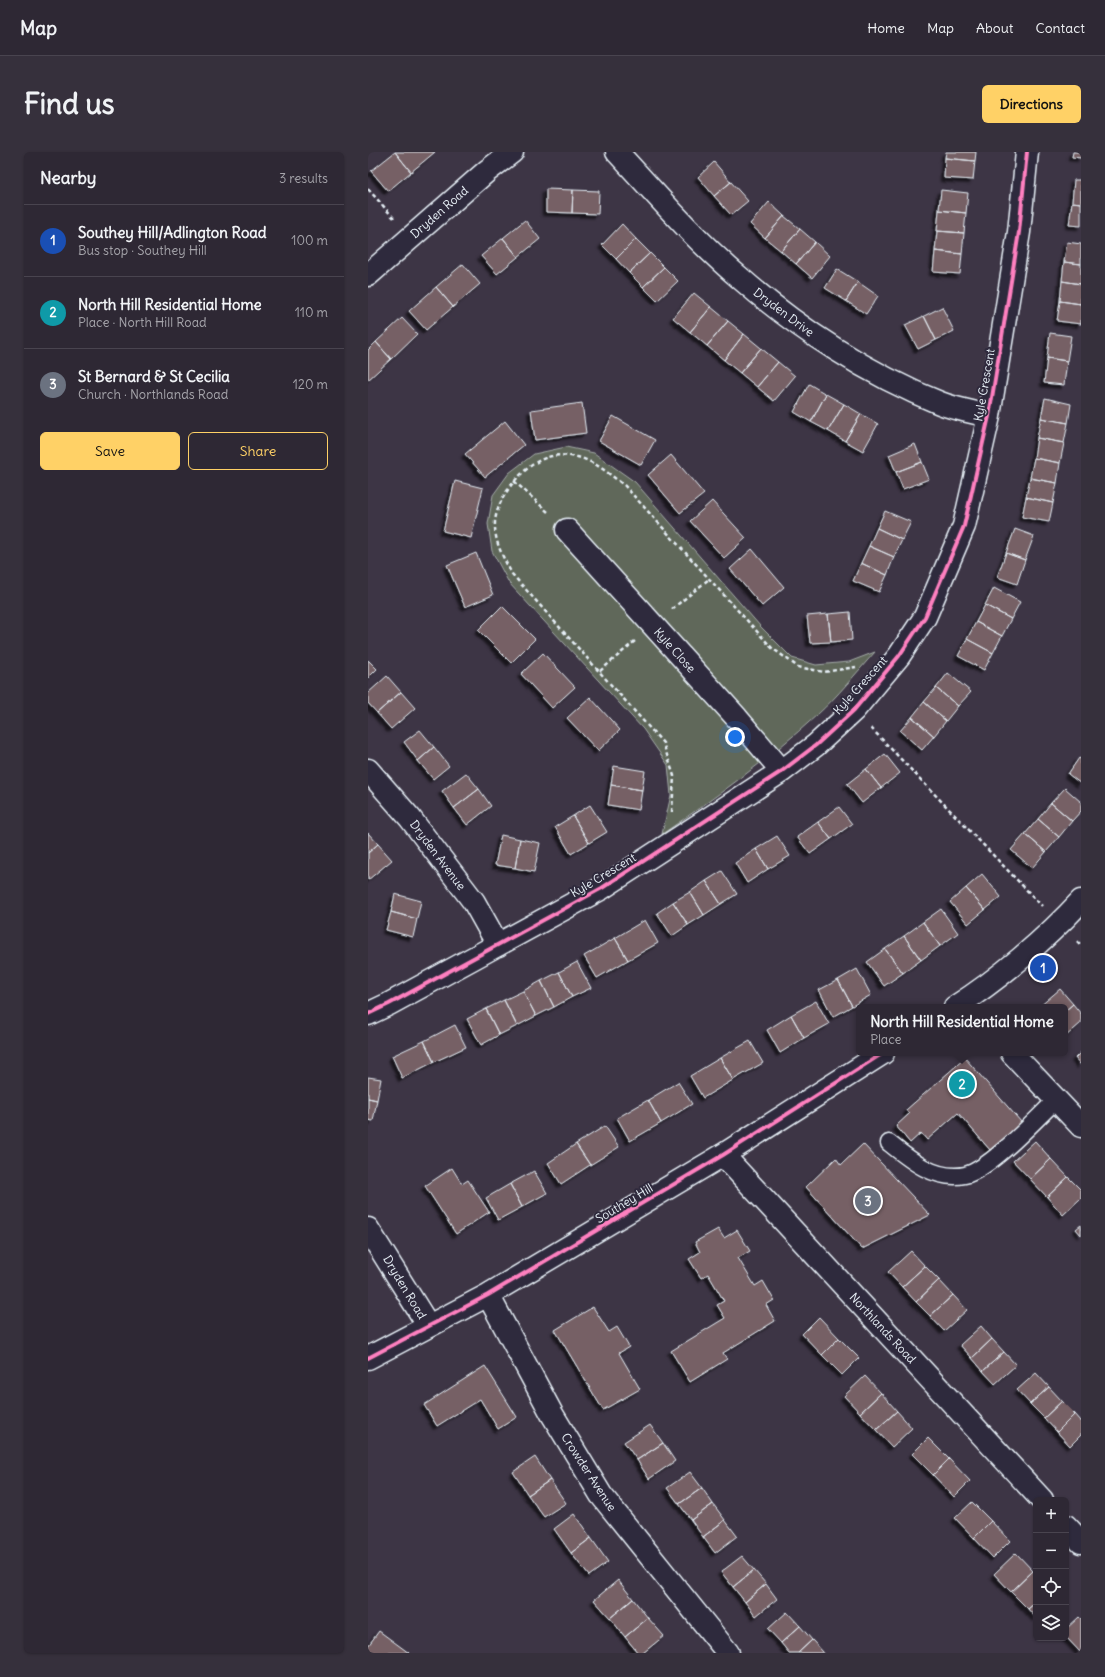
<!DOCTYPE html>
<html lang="en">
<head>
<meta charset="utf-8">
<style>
	:root { --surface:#2e2834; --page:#36303c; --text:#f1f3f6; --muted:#a7a6ac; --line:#49444f; --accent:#ffd166 }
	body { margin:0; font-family:Delius,sans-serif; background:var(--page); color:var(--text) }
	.controls { position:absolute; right:12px; bottom:12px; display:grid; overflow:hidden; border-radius:6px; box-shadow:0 1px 3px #0004 }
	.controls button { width:36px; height:36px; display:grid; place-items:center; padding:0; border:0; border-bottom:1px solid var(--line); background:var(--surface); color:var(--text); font:20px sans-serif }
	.you { position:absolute; left:367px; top:585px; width:14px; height:14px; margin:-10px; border:3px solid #fff; border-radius:50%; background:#1a73e8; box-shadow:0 0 0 6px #1a73e833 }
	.badge { display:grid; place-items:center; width:26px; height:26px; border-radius:50%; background:var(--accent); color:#fff; font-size:13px; font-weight:700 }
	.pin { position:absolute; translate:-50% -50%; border:2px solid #fff; box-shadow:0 1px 4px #0006 }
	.popup { position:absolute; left:488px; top:852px; width:212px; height:52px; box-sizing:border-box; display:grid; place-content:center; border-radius:6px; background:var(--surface); filter:drop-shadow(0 1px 3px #0005); font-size:13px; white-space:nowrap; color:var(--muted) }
	.popup b { font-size:15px; color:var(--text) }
	.popup::after { content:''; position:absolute; left:50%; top:100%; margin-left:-8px; border:8px solid transparent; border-top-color:var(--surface) }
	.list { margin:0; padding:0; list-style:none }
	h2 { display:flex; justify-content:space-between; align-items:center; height:52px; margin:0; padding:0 16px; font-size:17px }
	h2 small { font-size:13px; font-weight:400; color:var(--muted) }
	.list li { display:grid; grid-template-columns:26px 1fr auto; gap:12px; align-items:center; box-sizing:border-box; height:72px; padding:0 16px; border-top:1px solid var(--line) }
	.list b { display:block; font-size:15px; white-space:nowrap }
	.list p { margin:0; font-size:13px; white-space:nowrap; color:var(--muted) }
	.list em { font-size:13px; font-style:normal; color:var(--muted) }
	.actions { display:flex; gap:8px; padding:12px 16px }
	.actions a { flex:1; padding:9px 0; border:1px solid var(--accent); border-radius:6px; text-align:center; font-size:14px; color:var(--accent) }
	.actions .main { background:var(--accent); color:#111 }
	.icon { flex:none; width:22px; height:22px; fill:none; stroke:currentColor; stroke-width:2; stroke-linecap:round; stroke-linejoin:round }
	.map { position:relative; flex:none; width:713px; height:1501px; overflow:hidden; border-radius:6px }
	header { display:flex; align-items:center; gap:24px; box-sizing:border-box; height:56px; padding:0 20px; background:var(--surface); border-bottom:1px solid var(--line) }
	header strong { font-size:19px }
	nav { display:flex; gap:22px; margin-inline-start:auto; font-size:14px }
	.intro { display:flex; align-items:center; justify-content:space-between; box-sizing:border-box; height:96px; padding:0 24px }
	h1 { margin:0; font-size:28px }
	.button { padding:10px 18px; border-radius:6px; background:var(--accent); color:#111; font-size:14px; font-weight:700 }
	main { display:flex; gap:24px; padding:0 24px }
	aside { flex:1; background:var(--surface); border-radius:6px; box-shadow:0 1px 3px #0004 }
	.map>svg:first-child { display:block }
	.green { fill:#60675a; stroke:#a4aca9 }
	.building { fill:#766065; stroke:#e8f1f8; filter:url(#shadow) }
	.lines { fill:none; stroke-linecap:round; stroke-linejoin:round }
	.lane-casing { stroke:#e8f1f8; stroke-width:19 }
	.street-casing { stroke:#e8f1f8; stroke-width:25 }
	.path { stroke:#e8f1f8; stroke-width:2.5; stroke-dasharray:4 3; stroke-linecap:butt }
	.lane { stroke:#2f2a3d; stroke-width:16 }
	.street { stroke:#2f2a3d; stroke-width:22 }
	.cycleway-casing { stroke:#2f2a3d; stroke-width:6 }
	.cycleway { stroke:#ff80c0; stroke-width:4 }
	.labels { text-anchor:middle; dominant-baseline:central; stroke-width:4; stroke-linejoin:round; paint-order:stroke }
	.street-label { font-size:12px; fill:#e8f1f8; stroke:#2f2a3d }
</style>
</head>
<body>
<header>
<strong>Map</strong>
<nav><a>Home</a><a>Map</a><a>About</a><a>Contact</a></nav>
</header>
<div class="intro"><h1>Find us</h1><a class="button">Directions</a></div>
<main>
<aside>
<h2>Nearby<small>3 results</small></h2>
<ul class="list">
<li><span class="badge" style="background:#1a4fb4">1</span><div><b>Southey Hill/Adlington Road</b><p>Bus stop · Southey Hill</p></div><em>100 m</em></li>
<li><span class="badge" style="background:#0f9aa8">2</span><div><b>North Hill Residential Home</b><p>Place · North Hill Road</p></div><em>110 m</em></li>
<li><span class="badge" style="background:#6b7280">3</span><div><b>St Bernard &amp; St Cecilia</b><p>Church · Northlands Road</p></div><em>120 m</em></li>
</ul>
<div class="actions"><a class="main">Save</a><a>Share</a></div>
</aside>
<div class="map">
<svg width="713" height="1501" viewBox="0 0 713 1501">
	<defs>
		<filter id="shadow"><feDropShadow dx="-3.5" dy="3.5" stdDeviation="1" flood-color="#0009"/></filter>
	</defs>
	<rect width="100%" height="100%" fill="#3d3545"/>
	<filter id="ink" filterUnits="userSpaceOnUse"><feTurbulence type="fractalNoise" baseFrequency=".025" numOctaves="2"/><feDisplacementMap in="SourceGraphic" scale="8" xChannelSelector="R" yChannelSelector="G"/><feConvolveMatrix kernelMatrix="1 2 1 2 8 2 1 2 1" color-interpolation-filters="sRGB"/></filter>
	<g filter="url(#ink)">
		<path class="green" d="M 198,295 L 226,301 L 267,330 L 392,474 L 424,506 L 448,513 L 481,510 L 507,500 C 488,521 470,544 449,563 C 401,607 348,645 294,682 L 303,643 L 300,613 L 275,577 L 141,431 L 124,399 L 120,372 L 125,343 L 141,321 L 166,302 Z"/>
		<path class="building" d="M 27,0 L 43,20 L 20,39 L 3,19 Z
			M 27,0 L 67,0 L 43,20 Z
			M 578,0 L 608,0 L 607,9 L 577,6 Z
			M 705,0 L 713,0 L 713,6 L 704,5 Z
			M 577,6 L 607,9 L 605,28 L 576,26 Z
			M 346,10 L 363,30 L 346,44 L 330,25 Z
			M 706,28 L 713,28 L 713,51 L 704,50 Z
			M 363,30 L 380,49 L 363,63 L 346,44 Z
			M 178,37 L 205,38 L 204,61 L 178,60 Z
			M 205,38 L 231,39 L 230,62 L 204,61 Z
			M 573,38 L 600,41 L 598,61 L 571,58 Z
			M 401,50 L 416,64 L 397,86 L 382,72 Z
			M 704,50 L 713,51 L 713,74 L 701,73 Z
			M 571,58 L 598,61 L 596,81 L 569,79 Z
			M 416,64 L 432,77 L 413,99 L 397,86 Z
			M 157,68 L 172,87 L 150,105 L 135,86 Z
			M 254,72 L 268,87 L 248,107 L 234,93 Z
			M 432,77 L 447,90 L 428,112 L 413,99 Z
			M 569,79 L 596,81 L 594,102 L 567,99 Z
			M 135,86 L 150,105 L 129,122 L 113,104 Z
			M 268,87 L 282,101 L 261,121 L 248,107 Z
			M 447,90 L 462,104 L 444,126 L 428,112 Z
			M 699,90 L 713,92 L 713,112 L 696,110 Z
			M 567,99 L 594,102 L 592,122 L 565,120 Z
			M 282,101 L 296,115 L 275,135 L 261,121 Z
			M 696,110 L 713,112 L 713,132 L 694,129 Z
			M 95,112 L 112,132 L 85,155 L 68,135 Z
			M 296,115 L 310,129 L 289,149 L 275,135 Z
			M 469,117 L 490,130 L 478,149 L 457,136 Z
			M 694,129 L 713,132 L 713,152 L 692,149 Z
			M 490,130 L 510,144 L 498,162 L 478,149 Z
			M 68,135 L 85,155 L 58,178 L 41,159 Z
			M 326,141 L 343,155 L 322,180 L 305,166 Z
			M 692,149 L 713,152 L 713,172 L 689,169 Z
			M 343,155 L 360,169 L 339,194 L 322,180 Z
			M 574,155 L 586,179 L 568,188 L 556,164 Z
			M 556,164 L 568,188 L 550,197 L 537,173 Z
			M 34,166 L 49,182 L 23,207 L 8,190 Z
			M 360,169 L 376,182 L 356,208 L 339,194 Z
			M 682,181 L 703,184 L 699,209 L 679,206 Z
			M 376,182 L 393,196 L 372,221 L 356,208 Z
			M 8,190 L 23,207 L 0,228 L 0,198 Z
			M 393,196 L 410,210 L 389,235 L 372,221 Z
			M 679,206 L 699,209 L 696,233 L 676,231 Z
			M 410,210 L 427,224 L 406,249 L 389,235 Z
			M 441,232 L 458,242 L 443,270 L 426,260 Z
			M 458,242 L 476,252 L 460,279 L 443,270 Z
			M 677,246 L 703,252 L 700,271 L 673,266 Z
			M 214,251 L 218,281 L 167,288 L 163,258 Z
			M 476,252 L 493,262 L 477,289 L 460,279 Z
			M 493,262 L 510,272 L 495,299 L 477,289 Z
			M 245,264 L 287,288 L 273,313 L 231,289 Z
			M 673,266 L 700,271 L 696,291 L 669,286 Z
			M 137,269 L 156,293 L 117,325 L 97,302 Z
			M 669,286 L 696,291 L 692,311 L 666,306 Z
			M 547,292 L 554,310 L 528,320 L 521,303 Z
			M 303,303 L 336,342 L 312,361 L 280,323 Z
			M 666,306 L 692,311 L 689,331 L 662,326 Z
			M 554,310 L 561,327 L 535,337 L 528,320 Z
			M 662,326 L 689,331 L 685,351 L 658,345 Z
			M 87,329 L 115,336 L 103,386 L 75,379 Z
			M 658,345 L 685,351 L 681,370 L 654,365 Z
			M 344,349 L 378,386 L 356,406 L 322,369 Z
			M 517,359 L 543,370 L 534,388 L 509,376 Z
			M 509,376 L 534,388 L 526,405 L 501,394 Z
			M 647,377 L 666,384 L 657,408 L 638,401 Z
			M 501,394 L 526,405 L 519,423 L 493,411 Z
			M 384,397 L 416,435 L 394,454 L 362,417 Z
			M 108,401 L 125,443 L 97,455 L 79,413 Z
			M 638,401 L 657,408 L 649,432 L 629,425 Z
			M 493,411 L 519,423 L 511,440 L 485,429 Z
			M 626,436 L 652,450 L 643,467 L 617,453 Z
			M 617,453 L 643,467 L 634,484 L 608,470 Z
			M 134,454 L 167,487 L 143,511 L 110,478 Z
			M 482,460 L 484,488 L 463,490 L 460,462 Z
			M 460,462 L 463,490 L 442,491 L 439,464 Z
			M 608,470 L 634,484 L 625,501 L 599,487 Z
			M 599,487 L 625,501 L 616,518 L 590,504 Z
			M 175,501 L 207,535 L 184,556 L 153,522 Z
			M 0,508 L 9,517 L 0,526 Z
			M 580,521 L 603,540 L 590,554 L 568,536 Z
			M 19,524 L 33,540 L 9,561 L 0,551 L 0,541 Z
			M 568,536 L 590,554 L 578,569 L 556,550 Z
			M 33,540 L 47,556 L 23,577 L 9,561 Z
			M 222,545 L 252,578 L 230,599 L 199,566 Z
			M 556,550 L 578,569 L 566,584 L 544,565 Z
			M 544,565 L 566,584 L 554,598 L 532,579 Z
			M 52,578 L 66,595 L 50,609 L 36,590 Z
			M 66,595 L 81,614 L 65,627 L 50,609 Z
			M 517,602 L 532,621 L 513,636 L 498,617 Z
			M 711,606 L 713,607 L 713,632 L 700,622 Z
			M 246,614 L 277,619 L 274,638 L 243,633 Z
			M 498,617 L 513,636 L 494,651 L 479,632 Z
			M 98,621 L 111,637 L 86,656 L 74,639 Z
			M 243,633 L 274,638 L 271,658 L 240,653 Z
			M 697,636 L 713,650 L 713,659 L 704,669 L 683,651 Z
			M 111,637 L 123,654 L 99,673 L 86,656 Z
			M 683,651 L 704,669 L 691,685 L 670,667 Z
			M 222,653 L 239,680 L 221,691 L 205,664 Z
			M 471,655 L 484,672 L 463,687 L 450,670 Z
			M 205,664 L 221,691 L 203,702 L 187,675 Z
			M 670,667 L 691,685 L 678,700 L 657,682 Z
			M 450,670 L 463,687 L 442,702 L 429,685 Z
			M 0,681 L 10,692 L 0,701 Z
			M 657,682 L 678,700 L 664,716 L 643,698 Z
			M 133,683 L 152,687 L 147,716 L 127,713 Z
			M 409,684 L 422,704 L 400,717 L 388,697 Z
			M 152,687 L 172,691 L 166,720 L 147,716 Z
			M 10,692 L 24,708 L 0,728 L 0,701 Z
			M 388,697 L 400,717 L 379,731 L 367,711 Z
			M 354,719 L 369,742 L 353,752 L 338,729 Z
			M 614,722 L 633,745 L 617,758 L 598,736 Z
			M 338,729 L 353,752 L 336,763 L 322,740 Z
			M 598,736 L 617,758 L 600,772 L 582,750 Z
			M 322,740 L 336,763 L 320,773 L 305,750 Z
			M 27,742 L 53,749 L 49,767 L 23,760 Z
			M 305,750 L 320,773 L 304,784 L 289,761 Z
			M 573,757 L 590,781 L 572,794 L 555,770 Z
			M 23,760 L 49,767 L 45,785 L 18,778 Z
			M 277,768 L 290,791 L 260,808 L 247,786 Z
			M 555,770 L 572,794 L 553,808 L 536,784 Z
			M 536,784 L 553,808 L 535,821 L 517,797 Z
			M 247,786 L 260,808 L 229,826 L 216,804 Z
			M 517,797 L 535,821 L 516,834 L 499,810 Z
			M 209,810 L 223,836 L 204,845 L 191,820 Z
			M 489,817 L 503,843 L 484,854 L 470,828 Z
			M 191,820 L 204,845 L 186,855 L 173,829 Z
			M 470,828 L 484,854 L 465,865 L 451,838 Z
			M 173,829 L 186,855 L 168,864 L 155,839 Z
			M 692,837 L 705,852 L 697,859 L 697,855 L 671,855 Z
			M 155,839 L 168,864 L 149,874 L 136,848 Z
			M 136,848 L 149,874 L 131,883 L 118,857 Z
			M 448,849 L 461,872 L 436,886 L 423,863 Z
			M 705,852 L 713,862 L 713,871 L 697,885 L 697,859 Z
			M 118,857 L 131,883 L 113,893 L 99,867 Z
			M 423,863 L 436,886 L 412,901 L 399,878 Z
			M 87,873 L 98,895 L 66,910 L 56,889 Z
			M 56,889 L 66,910 L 34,926 L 24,904 Z
			M 382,889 L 395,911 L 365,928 L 352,906 Z
			M 713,900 L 713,913 L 707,906 Z
			M 352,906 L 365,928 L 335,946 L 322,924 Z
			M 597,906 L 654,971 L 622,998 L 590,961 L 559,988 L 553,981 L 542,991 L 528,974 L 541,962 L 538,958 Z
			M 0,925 L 13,927 L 9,948 L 0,946 Z
			M 310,930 L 324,952 L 293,971 L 280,948 Z
			M 0,946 L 9,948 L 5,969 L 0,968 Z
			M 280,948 L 293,971 L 262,989 L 249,966 Z
			M 237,974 L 251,995 L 222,1013 L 208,992 Z
			M 667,989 L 683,1007 L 662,1027 L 645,1009 Z
			M 208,992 L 222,1013 L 193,1032 L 180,1011 Z
			M 495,992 L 562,1063 L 494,1097 L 438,1035 L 468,1006 L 473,1013 Z
			M 683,1007 L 700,1025 L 679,1045 L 662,1027 Z
			M 84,1016 L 94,1032 L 100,1028 L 121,1060 L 88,1082 L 57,1034 Z
			M 166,1019 L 179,1041 L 154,1055 L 142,1032 Z
			M 700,1025 L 713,1038 L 713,1046 L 695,1063 L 679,1045 Z
			M 142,1032 L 154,1055 L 130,1068 L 118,1046 Z
			M 713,1073 L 713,1083 L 708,1077 Z
			M 350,1077 L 356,1086 L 369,1078 L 382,1099 L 370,1106 L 387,1134 L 395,1129 L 406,1148 L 398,1153 L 407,1169 L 355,1201 L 359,1207 L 322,1230 L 303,1199 L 357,1166 L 349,1153 L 356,1149 L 340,1122 L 333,1126 L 321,1107 L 332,1100 L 327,1090 Z
			M 543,1099 L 557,1114 L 534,1135 L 520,1120 Z
			M 557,1114 L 571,1128 L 548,1150 L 534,1135 Z
			M 571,1128 L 585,1143 L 562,1164 L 548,1150 Z
			M 585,1143 L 599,1158 L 576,1179 L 562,1164 Z
			M 225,1155 L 241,1180 L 249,1175 L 261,1195 L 251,1201 L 272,1237 L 235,1258 L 187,1178 Z
			M 451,1165 L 471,1186 L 454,1203 L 434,1182 Z
			M 613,1174 L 624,1187 L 604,1206 L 592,1193 Z
			M 471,1186 L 491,1206 L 474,1223 L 454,1203 Z
			M 624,1187 L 636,1200 L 615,1219 L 604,1206 Z
			M 636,1200 L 648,1213 L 627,1232 L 615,1219 Z
			M 117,1214 L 149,1265 L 130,1277 L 112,1247 L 69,1274 L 56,1253 Z
			M 668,1221 L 681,1235 L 662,1252 L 649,1238 Z
			M 497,1224 L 513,1241 L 492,1261 L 476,1244 Z
			M 681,1235 L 694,1249 L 676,1266 L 662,1252 Z
			M 513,1241 L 529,1259 L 508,1278 L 492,1261 Z
			M 694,1249 L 707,1262 L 689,1280 L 676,1266 Z
			M 529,1259 L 544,1276 L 524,1295 L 508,1278 Z
			M 707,1262 L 713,1269 L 713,1283 L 702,1294 L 689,1280 Z
			M 282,1273 L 295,1291 L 269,1308 L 256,1290 Z
			M 560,1286 L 581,1307 L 565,1323 L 544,1302 Z
			M 295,1291 L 307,1309 L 281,1327 L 269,1308 Z
			M 167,1305 L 182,1328 L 160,1343 L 145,1320 Z
			M 581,1307 L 602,1329 L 586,1345 L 565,1323 Z
			M 322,1320 L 334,1336 L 311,1352 L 299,1336 Z
			M 182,1328 L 198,1351 L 176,1365 L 160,1343 Z
			M 334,1336 L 345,1352 L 323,1368 L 311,1352 Z
			M 604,1350 L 623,1369 L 606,1386 L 587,1366 Z
			M 345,1352 L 357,1368 L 335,1385 L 323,1368 Z
			M 206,1362 L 223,1386 L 203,1401 L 186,1377 Z
			M 357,1368 L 369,1384 L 347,1401 L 335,1385 Z
			M 623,1369 L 642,1389 L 625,1406 L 606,1386 Z
			M 223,1386 L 240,1410 L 221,1424 L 203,1401 Z
			M 648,1401 L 665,1419 L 643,1440 L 626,1422 Z
			M 374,1404 L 386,1418 L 365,1435 L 353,1420 Z
			M 386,1418 L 398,1432 L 377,1450 L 365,1435 Z
			M 665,1419 L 668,1422 L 668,1450 L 660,1457 L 643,1440 Z
			M 250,1428 L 265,1447 L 242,1466 L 226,1448 Z
			M 398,1432 L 409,1447 L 388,1464 L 377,1450 Z
			M 265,1447 L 280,1466 L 257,1485 L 242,1466 Z
			M 668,1450 L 668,1466 L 660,1457 Z
			M 419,1460 L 432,1474 L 413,1491 L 400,1477 Z
			M 711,1465 L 713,1467 L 713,1501 L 698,1485 L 698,1477 Z
			M 280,1466 L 296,1484 L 275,1501 L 270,1501 L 257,1485 Z
			M 432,1474 L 444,1488 L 430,1501 L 421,1501 L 413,1491 Z
			M 11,1479 L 41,1501 L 0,1501 L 0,1494 Z
			M 444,1488 L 456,1501 L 430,1501 Z"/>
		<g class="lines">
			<g class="lane-casing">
				<path id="lane" d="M 521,991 C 542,1008 567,1029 597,1023 C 621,1018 669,966 688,948"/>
			</g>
			<g class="street-casing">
				<path id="street" d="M 249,0 C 289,43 327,88 372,126 C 429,176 501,223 572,251 C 587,257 605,260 621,264
					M 0,123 L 119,19 L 144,0
					M 199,378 L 369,566 L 414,619
					M 0,618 L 42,666 L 106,750 L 130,793
					M 587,855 C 630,828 679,786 713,749
					M 0,862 L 21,852 L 234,736 L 414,619 L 448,593 L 486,558 L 531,504 L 557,465 L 596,374 L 621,264 L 651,80 L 659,0
					M 644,901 L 713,974
					M 355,1003 L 674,1348
					M 0,1077 L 60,1173
					M 120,1143 L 184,1262 L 233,1343 L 360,1501
					M 0,1206 L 120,1143 L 355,1003 L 515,901
					M 698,1374 L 713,1390"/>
			</g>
			<path class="path" d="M 0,37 L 26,66
				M 146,329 L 181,361
				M 304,457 L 341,427
				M 232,519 L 267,489
				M 503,576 L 674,754
				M 304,660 L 306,624 L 295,591 L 144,422 C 135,405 126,390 127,370 C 129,344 158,309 184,304 C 191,302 202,304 209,305 C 227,309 241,322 256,333 L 404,496 L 430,515 L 456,520 L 488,515
				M 709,789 L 713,793"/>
			<use href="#lane" class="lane"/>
			<use href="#street" class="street"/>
			<g class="cycleway-casing">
				<path id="cycleway" d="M 0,862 L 21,852 L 234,736 L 414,619 L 448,593 L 486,558 L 531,504 L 557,465 L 596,374 L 621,264 L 651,80 L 659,0
					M 0,1206 L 120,1143 L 355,1003 L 515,901"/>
			</g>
			<use href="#cycleway" class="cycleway"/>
		</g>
	</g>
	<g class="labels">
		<g class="street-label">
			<text transform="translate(71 60) rotate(-41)">Dryden Road</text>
			<text transform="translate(416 160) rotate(37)">Dryden Drive</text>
			<text transform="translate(616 233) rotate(-80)">Kyle Crescent</text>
			<text transform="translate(307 498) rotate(48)">Kyle Close</text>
			<text transform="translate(492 533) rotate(-48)">Kyle Crescent</text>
			<text transform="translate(70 703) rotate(53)">Dryden Avenue</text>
			<text transform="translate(235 723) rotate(-31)">Kyle Crescent</text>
			<text transform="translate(256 1051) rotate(-31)">Southey Hill</text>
			<text transform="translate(37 1135) rotate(59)">Dryden Road</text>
			<text transform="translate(515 1176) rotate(47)">Northlands Road</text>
			<text transform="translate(221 1320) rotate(57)">Crowder Avenue</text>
		</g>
	</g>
</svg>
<div class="controls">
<button>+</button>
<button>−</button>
<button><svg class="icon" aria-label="locate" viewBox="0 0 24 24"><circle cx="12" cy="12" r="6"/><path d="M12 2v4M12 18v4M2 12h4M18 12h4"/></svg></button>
<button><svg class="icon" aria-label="layers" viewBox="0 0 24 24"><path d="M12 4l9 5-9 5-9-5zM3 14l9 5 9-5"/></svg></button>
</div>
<div class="you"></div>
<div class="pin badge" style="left:675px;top:816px;background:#1a4fb4">1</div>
<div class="pin badge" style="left:594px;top:932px;background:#0f9aa8">2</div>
<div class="popup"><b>North Hill Residential Home</b>Place</div>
<div class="pin badge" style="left:500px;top:1049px;background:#6b7280">3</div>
</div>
</main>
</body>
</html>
